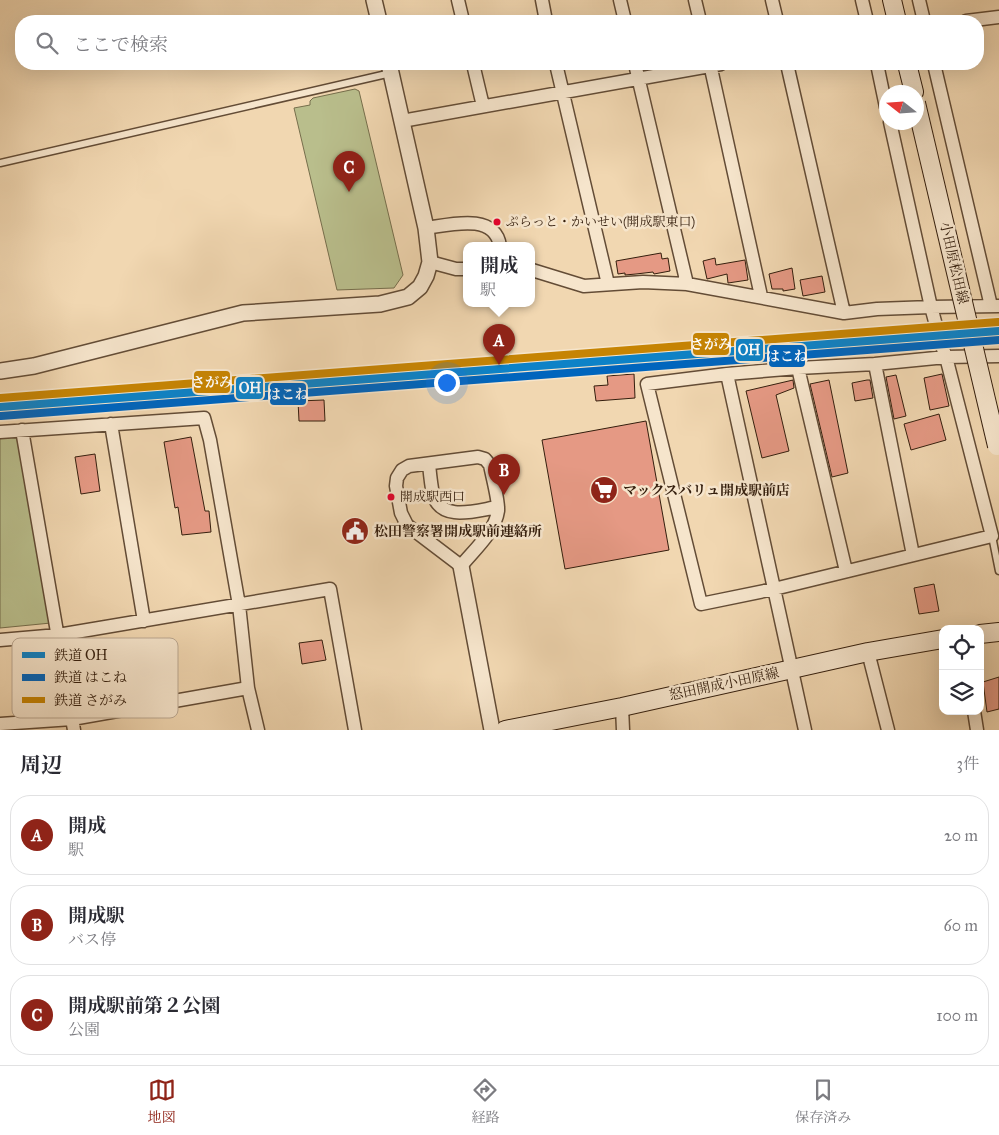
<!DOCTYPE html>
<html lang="ja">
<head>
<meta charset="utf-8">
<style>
	:root { --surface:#fff; --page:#f7f7f7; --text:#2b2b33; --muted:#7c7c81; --line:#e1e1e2; --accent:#8f2418 }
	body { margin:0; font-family:"IM FELL Great Primer","Noto Serif JP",serif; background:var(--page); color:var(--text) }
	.controls { position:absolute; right:15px; bottom:15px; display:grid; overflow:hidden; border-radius:10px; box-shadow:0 5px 20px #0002 }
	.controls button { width:45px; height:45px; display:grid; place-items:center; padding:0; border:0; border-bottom:1px solid var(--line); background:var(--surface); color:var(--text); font:25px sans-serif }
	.compass { position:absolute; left:879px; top:85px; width:45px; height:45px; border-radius:50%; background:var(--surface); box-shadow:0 5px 20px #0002; rotate:287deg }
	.you { position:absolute; left:446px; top:382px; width:18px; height:18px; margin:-12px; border:4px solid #fff; border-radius:50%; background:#1a73e8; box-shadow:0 0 0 8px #1a73e833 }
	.badge { display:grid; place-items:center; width:32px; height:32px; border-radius:50%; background:var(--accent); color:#fff; font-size:16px; font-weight:700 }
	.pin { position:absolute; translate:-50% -41px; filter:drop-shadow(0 1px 2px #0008) }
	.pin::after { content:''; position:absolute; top:26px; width:18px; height:15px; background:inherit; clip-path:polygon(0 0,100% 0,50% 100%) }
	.popup { position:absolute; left:463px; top:242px; width:72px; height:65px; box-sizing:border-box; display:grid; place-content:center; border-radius:10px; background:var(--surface); filter:drop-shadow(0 1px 4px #0005); font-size:16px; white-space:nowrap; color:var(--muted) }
	.popup b { font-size:19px; color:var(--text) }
	.popup::after { content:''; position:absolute; left:50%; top:100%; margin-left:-10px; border:10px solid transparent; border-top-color:var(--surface) }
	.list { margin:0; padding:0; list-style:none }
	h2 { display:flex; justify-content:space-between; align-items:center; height:65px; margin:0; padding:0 20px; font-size:21px }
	h2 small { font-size:16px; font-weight:400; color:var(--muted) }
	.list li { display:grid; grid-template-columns:32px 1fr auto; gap:15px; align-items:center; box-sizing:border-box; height:80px; margin:0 10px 10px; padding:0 10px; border:1px solid var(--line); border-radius:20px }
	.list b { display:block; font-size:19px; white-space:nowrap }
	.list p { margin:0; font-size:16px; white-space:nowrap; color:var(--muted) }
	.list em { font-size:16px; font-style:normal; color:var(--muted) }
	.icon { flex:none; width:28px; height:28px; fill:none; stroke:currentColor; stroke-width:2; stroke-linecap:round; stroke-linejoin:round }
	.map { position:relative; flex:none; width:999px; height:730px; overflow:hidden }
	.search { position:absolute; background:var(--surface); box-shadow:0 5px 20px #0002; left:15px; right:15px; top:15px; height:55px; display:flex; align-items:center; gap:12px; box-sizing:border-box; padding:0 18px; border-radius:20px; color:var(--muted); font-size:19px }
	.sheet { height:335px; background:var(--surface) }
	nav { display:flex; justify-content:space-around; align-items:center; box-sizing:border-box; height:70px; border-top:1px solid var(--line); background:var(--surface); font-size:14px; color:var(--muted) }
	nav a { display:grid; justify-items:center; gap:2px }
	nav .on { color:var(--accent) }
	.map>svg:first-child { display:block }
	.green { fill:#b9be8c; stroke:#766e4c }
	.building { fill:#e59984; stroke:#341e0d }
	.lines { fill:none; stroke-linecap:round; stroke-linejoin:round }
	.service-casing { stroke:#634c36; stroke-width:9 }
	.minor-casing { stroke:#634c36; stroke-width:15 }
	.tertiary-casing { stroke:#634c36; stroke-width:18 }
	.secondary-casing { stroke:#341e0d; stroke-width:20 }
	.service { stroke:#f6e5cc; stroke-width:6 }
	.minor { stroke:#f6e5cc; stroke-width:12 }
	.tertiary { stroke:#f6e5cc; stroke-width:15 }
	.secondary { stroke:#f6e5cc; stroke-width:18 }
	.secondary-bridge-casing { stroke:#341e0d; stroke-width:20; stroke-linecap:butt }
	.secondary-bridge { stroke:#f6e5cc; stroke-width:18 }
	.rail-1-casing { stroke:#f6e5cc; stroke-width:11 }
	.rail-2-casing { stroke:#f6e5cc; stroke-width:11 }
	.rail-3-casing { stroke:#f6e5cc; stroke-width:11 }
	.rail-1 { stroke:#0d82c7; stroke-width:8 }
	.rail-2 { stroke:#0065bd; stroke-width:8 }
	.rail-3 { stroke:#c68403; stroke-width:8 }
	.bus-dot { fill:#e4002b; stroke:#f6e5cc; stroke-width:2 }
	.labels { text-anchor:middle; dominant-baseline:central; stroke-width:5; stroke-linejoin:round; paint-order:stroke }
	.bus-label { font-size:13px; fill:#341e0d; stroke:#f6e5cc; text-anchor:start }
	.street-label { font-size:14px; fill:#341e0d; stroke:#f6e5cc }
	.poi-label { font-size:14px; font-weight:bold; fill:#341e0d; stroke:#f6e5cc; text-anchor:start }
	.key { fill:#f6e5cc; stroke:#bca993; stroke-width:1 }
	.key-label { font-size:14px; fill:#341e0d }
	.line-badge { stroke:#f6e5cc; stroke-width:2 }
	.badge-label { font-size:14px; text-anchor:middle; font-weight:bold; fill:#fff }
</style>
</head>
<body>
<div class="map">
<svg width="999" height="730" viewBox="0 0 999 730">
	<rect width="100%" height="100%" fill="#f1d7b1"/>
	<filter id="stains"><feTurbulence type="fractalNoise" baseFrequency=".004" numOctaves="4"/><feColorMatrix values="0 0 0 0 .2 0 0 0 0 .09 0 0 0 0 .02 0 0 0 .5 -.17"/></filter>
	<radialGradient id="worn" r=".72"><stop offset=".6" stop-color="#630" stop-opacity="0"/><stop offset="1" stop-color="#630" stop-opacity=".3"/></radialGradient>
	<path class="green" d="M 355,89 L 359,91 L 403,275 L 394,288 L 337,290 L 294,108 L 310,105 L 310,101 L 313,98 Z
		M 16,434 L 51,623 L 0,628 L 0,435 Z"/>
	<path class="building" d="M 661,253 L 662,259 L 668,258 L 670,271 L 654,274 L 653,272 L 636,274 L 625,275 L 625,273 L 618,274 L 616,261 Z
		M 715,258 L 716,265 L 745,260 L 748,280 L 728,283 L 727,274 L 707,279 L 703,261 Z
		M 792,268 L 795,289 L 783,291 L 783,289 L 772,289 L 769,274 Z
		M 822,276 L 825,292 L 803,296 L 800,280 Z
		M 634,374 L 635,398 L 596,401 L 594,386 L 608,385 L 607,376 Z
		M 942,374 L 949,406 L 930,410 L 924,378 Z
		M 896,375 L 906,416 L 894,419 L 886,377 Z
		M 793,380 L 794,388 L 776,395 L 789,451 L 762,458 L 746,391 Z
		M 829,380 L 848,473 L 832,477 L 810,384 Z
		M 867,380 L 870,380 L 873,398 L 855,401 L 852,383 Z
		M 324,400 L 325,421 L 299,421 L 298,401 Z
		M 939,414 L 946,440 L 911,450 L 904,424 Z
		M 646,421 L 669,550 L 565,569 L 542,440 Z
		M 191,437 L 205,511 L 209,511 L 211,532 L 182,535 L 178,507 L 175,508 L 164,442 Z
		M 95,454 L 100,491 L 81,494 L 75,457 Z
		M 934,584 L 939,611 L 919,614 L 914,588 Z
		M 322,640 L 326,660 L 302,664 L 299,643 Z
		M 999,677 L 999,709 L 987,712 L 983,682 Z"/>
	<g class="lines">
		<g class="service-casing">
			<path id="service" d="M 0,163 L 391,73
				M 992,536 L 999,571"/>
		</g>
		<g class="minor-casing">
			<path id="minor" d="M 458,0 L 463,21
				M 542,0 L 546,21
				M 620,0 L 625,21
				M 695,0 L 700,21
				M 772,0 L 777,21
				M 862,0 L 867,21
				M 919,0 L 924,21
				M 966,21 L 999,17
				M 473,64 L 483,106
				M 556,64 L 608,284
				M 635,64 L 687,284
				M 710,64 L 761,296
				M 787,64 L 844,313
				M 877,64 L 886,107
				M 934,64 L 991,306
				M 402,121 L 721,64
				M 426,228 C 449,225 495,212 500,246
				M 430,262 L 456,269 L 466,269
				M 532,270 L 584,286 L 643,282 L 687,284 L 844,313 L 877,309 L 931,307 L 890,122
				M 999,306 L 931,307 C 936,324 939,340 946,357 L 992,536 L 774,589 L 701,604 L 647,384 L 727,374 L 798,368 L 875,364 L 946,357 L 999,356
				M 875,364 L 913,555
				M 798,368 L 846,571
				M 727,374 L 805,730
				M 111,424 L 144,621
				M 22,430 L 74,730
				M 0,432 L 204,418 L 210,440 L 239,605 L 248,688 L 258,730
				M 478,457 L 485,459 L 490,465 C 492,476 499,501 498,511 C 495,532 474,550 461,566 L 407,525 L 401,513 L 396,486 L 397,478 L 402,470 L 409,466 Z
				M 429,464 C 430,474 431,485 433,494 C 441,523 477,510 498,507
				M 0,640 L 58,635 L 330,589 L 355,730
				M 868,652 L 888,730
				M 622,707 L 623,730
				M 974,711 L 977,730
				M 0,724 L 72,719 L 248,688"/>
		</g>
		<g class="tertiary-casing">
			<path id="tertiary" d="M 374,0 L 379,21
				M 0,371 L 34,366 L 243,313 L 380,304 L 408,297 L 420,287 L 426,276 L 430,262 L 426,228 L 389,64
				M 461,566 L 492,730"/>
		</g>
		<g class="secondary-casing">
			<path id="secondary" d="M 892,0 L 897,21
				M 907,64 L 914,92
				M 980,634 L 999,632
				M 505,730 L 622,707 L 868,652 L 943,639"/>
		</g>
		<use href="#service" class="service"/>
		<use href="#minor" class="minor"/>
		<use href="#tertiary" class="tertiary"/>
		<use href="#secondary" class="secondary"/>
		<g class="secondary-bridge-casing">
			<path id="secondary-bridge" d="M 916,103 L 997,446"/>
		</g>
		<use href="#secondary-bridge" class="secondary-bridge"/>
		<g class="rail-1-casing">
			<path id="rail-1" d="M 0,407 L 999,331"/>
		</g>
		<g class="rail-2-casing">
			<path id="rail-2" d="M 1,416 L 999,340"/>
		</g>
		<g class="rail-3-casing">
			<path id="rail-3" d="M 0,398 L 998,322"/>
		</g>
		<use href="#rail-1" class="rail-1"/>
		<use href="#rail-2" class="rail-2"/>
		<use href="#rail-3" class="rail-3"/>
	</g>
	<defs>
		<g id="supermarket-disc" transform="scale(1.4375)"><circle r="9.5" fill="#8f2418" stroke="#f6e5cc"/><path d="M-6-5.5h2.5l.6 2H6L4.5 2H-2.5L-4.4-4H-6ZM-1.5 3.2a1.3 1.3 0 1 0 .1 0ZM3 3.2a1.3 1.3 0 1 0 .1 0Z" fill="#fff"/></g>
		<g id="civic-disc" transform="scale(1.4375)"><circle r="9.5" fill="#8f2418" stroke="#f6e5cc"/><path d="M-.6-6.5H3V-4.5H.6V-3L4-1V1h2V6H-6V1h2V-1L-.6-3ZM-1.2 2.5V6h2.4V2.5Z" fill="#fff"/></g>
	</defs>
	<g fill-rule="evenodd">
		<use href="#supermarket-disc" x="604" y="490"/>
		<use href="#civic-disc" x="355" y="531"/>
	</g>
	<g class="bus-dot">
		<circle cx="497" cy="222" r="4.5"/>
		<circle cx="391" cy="497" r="4.5"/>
	</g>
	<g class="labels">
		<g class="bus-label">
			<text x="506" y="222">ぷらっと・かいせい(開成駅東口)</text>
			<text x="400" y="497">開成駅西口</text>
		</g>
		<g class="street-label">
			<text transform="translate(954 263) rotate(77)">小田原松田線</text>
			<text transform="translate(724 684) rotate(-12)">怒田開成小田原線</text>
		</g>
		<g class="poi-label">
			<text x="623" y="490">マックスバリュ開成駅前店</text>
			<text x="374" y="531">松田警察署開成駅前連絡所</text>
		</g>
	</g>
	<rect x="12" y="638" width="166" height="80" rx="8" class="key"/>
	<rect x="22" y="652" width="23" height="6" fill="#0d82c7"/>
	<rect x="22" y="674" width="23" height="7" fill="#0065bd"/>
	<rect x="22" y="697" width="23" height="6" fill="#c68403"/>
	<g class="key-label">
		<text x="54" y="660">鉄道 OH</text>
		<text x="54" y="682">鉄道 はこね</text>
		<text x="54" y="705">鉄道 さがみ</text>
	</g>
	<g class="line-badge">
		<rect x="692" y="332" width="38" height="24" rx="5" fill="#c68403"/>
		<rect x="735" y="338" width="29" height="24" rx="5" fill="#0d82c7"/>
		<rect x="768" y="344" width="38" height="24" rx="5" fill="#0065bd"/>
		<rect x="193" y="370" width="38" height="24" rx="5" fill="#c68403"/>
		<rect x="235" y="376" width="29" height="24" rx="5" fill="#0d82c7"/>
		<rect x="269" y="382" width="38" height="24" rx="5" fill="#0065bd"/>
	</g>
	<g class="badge-label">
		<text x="711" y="349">さがみ</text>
		<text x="749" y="355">OH</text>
		<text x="787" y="361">はこね</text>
		<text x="212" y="387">さがみ</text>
		<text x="250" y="393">OH</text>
		<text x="288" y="399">はこね</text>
	</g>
	<rect width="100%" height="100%" filter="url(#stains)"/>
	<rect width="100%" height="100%" fill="url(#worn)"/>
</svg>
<div class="controls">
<button><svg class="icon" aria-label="locate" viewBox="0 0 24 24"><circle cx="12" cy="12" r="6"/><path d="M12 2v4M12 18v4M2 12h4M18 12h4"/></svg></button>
<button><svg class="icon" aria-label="layers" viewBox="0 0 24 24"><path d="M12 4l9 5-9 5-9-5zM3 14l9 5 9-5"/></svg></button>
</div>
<svg class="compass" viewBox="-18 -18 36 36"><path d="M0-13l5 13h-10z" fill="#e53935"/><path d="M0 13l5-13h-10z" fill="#7c7c81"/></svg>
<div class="you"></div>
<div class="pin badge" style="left:499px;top:365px">A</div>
<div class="popup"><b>開成</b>駅</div>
<div class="pin badge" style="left:504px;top:495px">B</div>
<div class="pin badge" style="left:349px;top:192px">C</div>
<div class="search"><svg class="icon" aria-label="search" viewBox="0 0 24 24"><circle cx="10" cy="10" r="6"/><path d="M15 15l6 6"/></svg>ここで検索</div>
</div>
<section class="sheet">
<h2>周辺<small>3件</small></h2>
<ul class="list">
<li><span class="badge">A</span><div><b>開成</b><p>駅</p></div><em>20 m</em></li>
<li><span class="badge">B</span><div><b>開成駅</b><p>バス停</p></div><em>60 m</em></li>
<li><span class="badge">C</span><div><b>開成駅前第２公園</b><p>公園</p></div><em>100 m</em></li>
</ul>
</section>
<nav>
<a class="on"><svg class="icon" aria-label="map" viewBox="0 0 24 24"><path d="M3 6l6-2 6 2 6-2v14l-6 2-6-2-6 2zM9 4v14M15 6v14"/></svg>地図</a>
<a><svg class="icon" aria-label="directions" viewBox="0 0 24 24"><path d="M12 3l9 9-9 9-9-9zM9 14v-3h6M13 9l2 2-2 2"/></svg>経路</a>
<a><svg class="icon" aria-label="saved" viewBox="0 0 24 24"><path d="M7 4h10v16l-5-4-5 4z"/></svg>保存済み</a>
</nav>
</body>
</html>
